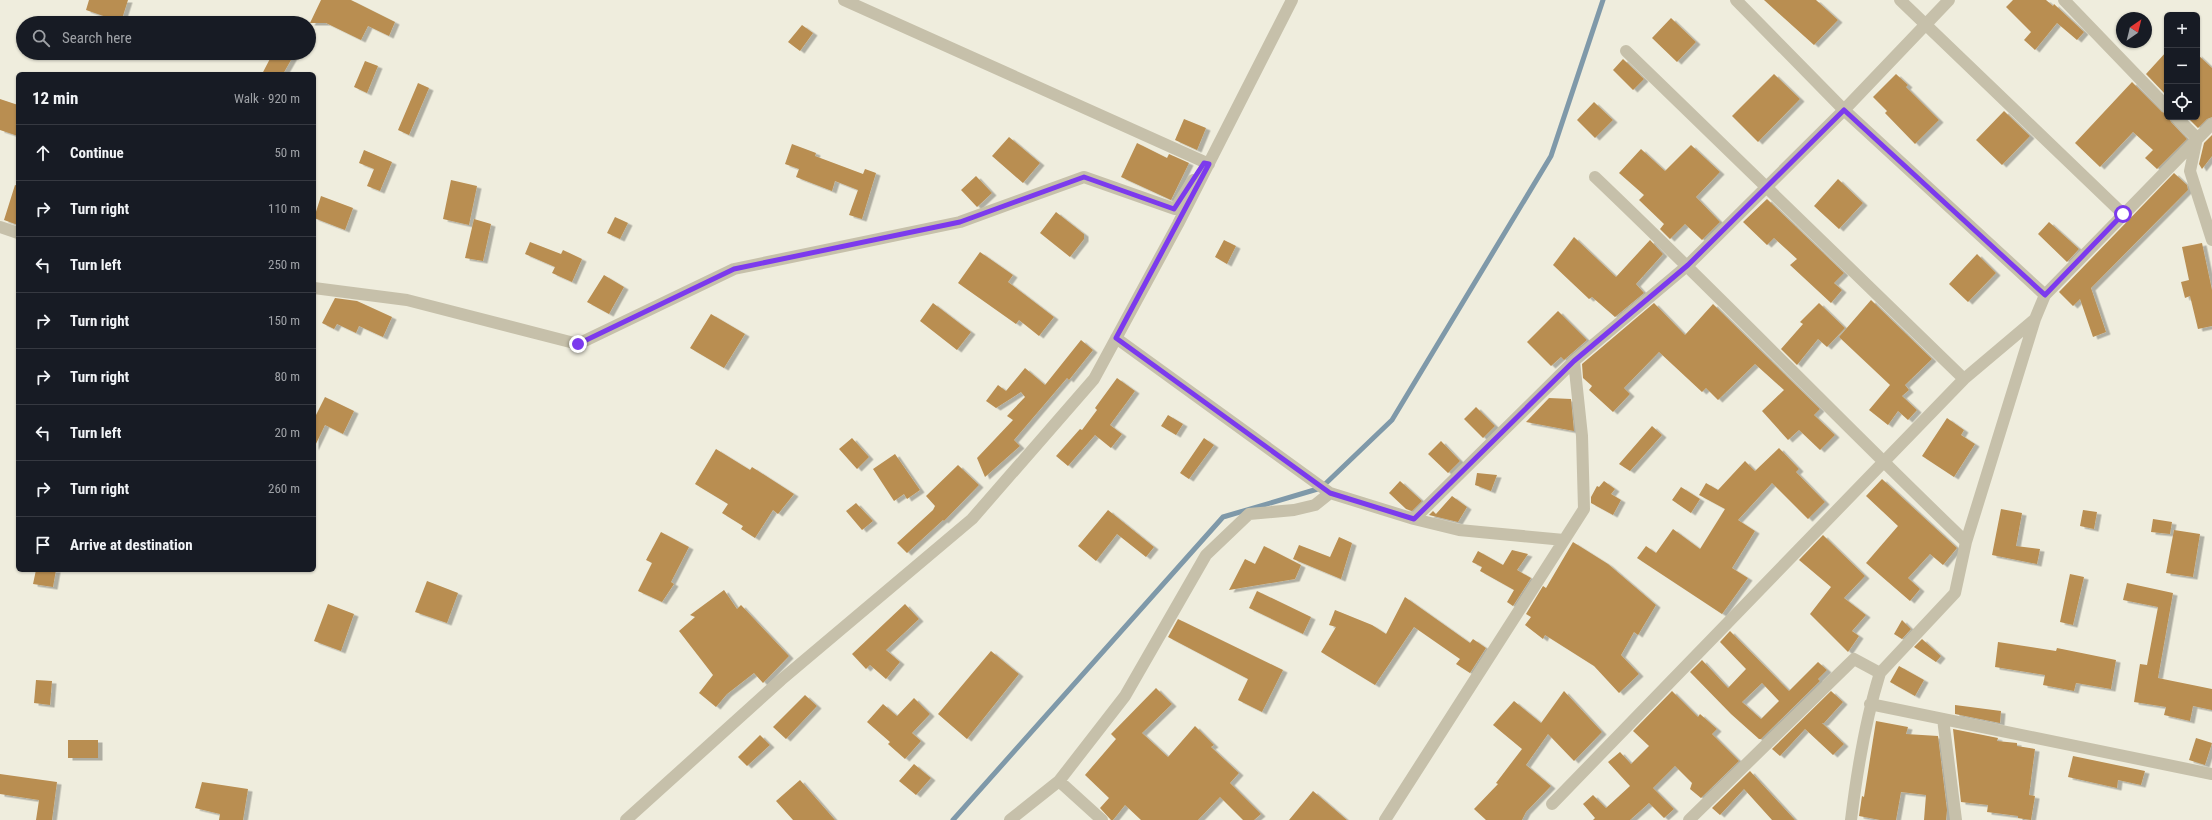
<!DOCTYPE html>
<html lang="en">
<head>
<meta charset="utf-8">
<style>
	:root { --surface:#171b24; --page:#20242c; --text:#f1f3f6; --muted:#9ea1a6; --line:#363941 }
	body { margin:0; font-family:"Roboto Condensed",sans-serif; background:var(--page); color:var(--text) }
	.controls { position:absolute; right:12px; top:12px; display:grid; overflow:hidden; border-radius:6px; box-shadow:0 1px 3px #0004 }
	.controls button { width:36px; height:36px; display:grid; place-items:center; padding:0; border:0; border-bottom:1px solid var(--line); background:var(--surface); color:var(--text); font:20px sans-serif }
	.compass { position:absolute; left:2116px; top:12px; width:36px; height:36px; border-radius:50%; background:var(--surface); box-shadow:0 1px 3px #0004; rotate:35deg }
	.stop { position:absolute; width:12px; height:12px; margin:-9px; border:3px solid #7c3aed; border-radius:50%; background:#fff }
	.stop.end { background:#7c3aed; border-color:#fff; box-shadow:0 1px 4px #0008 }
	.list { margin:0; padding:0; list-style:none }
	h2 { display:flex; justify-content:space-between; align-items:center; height:52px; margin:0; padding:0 16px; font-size:17px }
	h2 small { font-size:13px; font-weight:400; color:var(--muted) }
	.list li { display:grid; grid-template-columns:26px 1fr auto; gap:12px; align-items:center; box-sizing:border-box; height:56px; padding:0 16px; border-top:1px solid var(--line) }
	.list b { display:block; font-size:15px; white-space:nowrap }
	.list em { font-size:13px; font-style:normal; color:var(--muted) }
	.icon { flex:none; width:22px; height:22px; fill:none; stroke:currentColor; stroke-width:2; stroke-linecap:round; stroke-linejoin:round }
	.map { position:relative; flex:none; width:2212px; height:820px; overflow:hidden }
	.search { position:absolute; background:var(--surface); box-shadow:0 1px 3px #0004; left:16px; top:16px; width:300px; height:44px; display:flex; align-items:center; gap:10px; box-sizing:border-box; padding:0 14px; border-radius:22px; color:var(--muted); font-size:15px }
	.panel { position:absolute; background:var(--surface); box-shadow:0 1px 3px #0004; left:16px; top:72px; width:300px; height:500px; border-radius:6px }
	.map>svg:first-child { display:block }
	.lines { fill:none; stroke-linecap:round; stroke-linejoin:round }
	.stream { stroke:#7f99a9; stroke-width:5 }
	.building { fill:#b98e51; fill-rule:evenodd; filter:url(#shadow) }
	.minor { stroke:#c6c0aa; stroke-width:12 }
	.route { stroke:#7c3aed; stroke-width:5 }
</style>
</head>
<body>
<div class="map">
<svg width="2212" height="820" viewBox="0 0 2212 820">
	<defs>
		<filter id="shadow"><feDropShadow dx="4.5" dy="2.5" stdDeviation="0" flood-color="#0004"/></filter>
	</defs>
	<rect width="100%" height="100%" fill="#efeddd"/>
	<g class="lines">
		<path class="stream" d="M 953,820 L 1223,517 L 1321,488 L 1392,420 L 1551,156 L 1603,0"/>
	</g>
	<path class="building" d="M 89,0 L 128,0 L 121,22 L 86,10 Z
		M 321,0 L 351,0 L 395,22 L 389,36 L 368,26 L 361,40 L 326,23 L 310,23 Z
		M 1764,0 L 1816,0 L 1838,20 L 1814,45 Z
		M 2013,0 L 2046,0 L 2053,6 L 2054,4 L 2084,32 L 2077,40 L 2057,23 L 2035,50 L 2024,40 L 2031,32 L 2006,7 Z
		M 1671,18 L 1696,42 L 1677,62 L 1652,38 Z
		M 802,25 L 813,33 L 800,51 L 788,42 Z
		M 2167,51 L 2167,96 L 2146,74 Z
		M 273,53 L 295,53 L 283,74 L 262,74 Z
		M 2197,54 L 2212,68 L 2212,117 L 2207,119 L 2198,128 L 2187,117 L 2197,117 Z
		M 1623,59 L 1644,79 L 1633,90 L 1613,70 Z
		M 365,61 L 378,66 L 367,93 L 354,87 Z
		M 1774,74 L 1800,99 L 1758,142 L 1732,116 Z
		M 1896,74 L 1908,85 L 1906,87 L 1939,120 L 1915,144 L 1885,113 L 1887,111 L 1873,97 Z
		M 2132,82 L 2162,112 L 2167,114 L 2171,122 L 2187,139 L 2157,169 L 2145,158 L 2153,150 L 2133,132 L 2100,167 L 2075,143 Z
		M 418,83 L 429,88 L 409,135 L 398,130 Z
		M 0,99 L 18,105 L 18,136 L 0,130 Z
		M 1594,102 L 1613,120 L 1595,138 L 1577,120 Z
		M 2004,111 L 2030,136 L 2002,165 L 1976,140 Z
		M 1184,119 L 1206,128 L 1197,150 L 1175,140 Z
		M 2212,135 L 2212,156 L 2202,169 L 2199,164 L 2204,143 Z
		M 1009,137 L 1040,163 L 1023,183 L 992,156 Z
		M 1137,143 L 1167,158 L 1169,154 L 1189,163 L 1171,200 L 1121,177 Z
		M 792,144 L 816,153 L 815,156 L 863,174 L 865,169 L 876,173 L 862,219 L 849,215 L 858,190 L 835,181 L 832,191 L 796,177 L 799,169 L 785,164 Z
		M 1691,145 L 1720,172 L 1696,197 L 1720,222 L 1702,240 L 1685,224 L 1670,239 L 1660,229 L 1664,224 L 1639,200 L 1644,195 L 1619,173 L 1641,149 L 1665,171 Z
		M 364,150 L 392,162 L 380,191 L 367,186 L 374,169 L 359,163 Z
		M 2174,173 L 2187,185 L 2188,190 L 2091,288 L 2106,332 L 2093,337 L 2080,299 L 2073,306 L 2059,292 Z
		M 976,176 L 992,193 L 977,207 L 961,190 Z
		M 1838,179 L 1863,203 L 1839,229 L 1814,206 Z
		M 451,180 L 477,186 L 469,225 L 443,219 Z
		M 15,185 L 18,186 L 18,225 L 4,220 Z
		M 321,196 L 353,208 L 345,230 L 314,218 Z
		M 1767,199 L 1844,273 L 1834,283 L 1842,290 L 1831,303 L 1790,265 L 1797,259 L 1774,238 L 1767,245 L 1743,222 Z
		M 1056,212 L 1084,234 L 1084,239 L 1070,257 L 1040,233 Z
		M 615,217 L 628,223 L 620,239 L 607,233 Z
		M 474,219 L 491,224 L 483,261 L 465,258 Z
		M 2049,222 L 2079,249 L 2067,262 L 2038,234 Z
		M 1574,237 L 1616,277 L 1650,240 L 1663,254 L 1636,284 L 1644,293 L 1615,317 L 1592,297 L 1589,299 L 1553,265 Z
		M 1224,240 L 1236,246 L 1227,264 L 1215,257 Z
		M 530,242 L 561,254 L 563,250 L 582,259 L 572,282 L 552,273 L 555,267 L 525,254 Z
		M 2202,243 L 2212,290 L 2212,326 L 2198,329 L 2190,296 L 2185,298 L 2181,282 L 2189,280 L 2182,247 Z
		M 980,252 L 1013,275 L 1008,282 L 1054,317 L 1039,336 L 1019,320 L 1016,324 L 958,283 Z
		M 1977,254 L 1996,273 L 1968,302 L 1949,284 Z
		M 604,275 L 624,287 L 609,314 L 587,302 Z
		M 335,298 L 357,301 L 392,317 L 383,337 L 359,326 L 356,333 L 337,324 L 334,329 L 322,323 Z
		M 1871,300 L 1932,359 L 1905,385 L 1909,390 L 1902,396 L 1917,410 L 1908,420 L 1898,411 L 1888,425 L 1869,410 L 1890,385 L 1839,337 Z
		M 933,303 L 971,332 L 957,350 L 920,321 Z
		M 1654,303 L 1685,335 L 1713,304 L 1820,409 L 1814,415 L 1835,435 L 1820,450 L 1799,430 L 1788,440 L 1762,411 L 1784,390 L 1755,364 L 1718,400 L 1706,388 L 1702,392 L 1659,352 L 1624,388 L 1630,394 L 1613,412 L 1589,390 L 1592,386 L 1583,378 L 1582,364 Z
		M 1819,303 L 1845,328 L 1827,347 L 1818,339 L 1797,365 L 1781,349 L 1803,324 L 1800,322 Z
		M 1558,311 L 1587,340 L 1564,360 L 1561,357 L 1551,366 L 1527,342 Z
		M 711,314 L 745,334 L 724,368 L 690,348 Z
		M 1081,340 L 1093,350 L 1069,380 L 1067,378 L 1014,440 L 1020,446 L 985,477 L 977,458 L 1013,420 L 1007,416 L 1025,397 L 1021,392 L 996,408 L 986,401 L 998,385 L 1006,391 L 1025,368 L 1045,385 Z
		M 1117,378 L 1135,391 L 1110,425 L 1122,434 L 1111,448 L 1095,435 L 1068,466 L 1056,456 L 1080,429 L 1082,430 L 1097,410 L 1095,408 Z
		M 325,397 L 354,411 L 343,434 L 325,425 L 314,448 L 314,419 Z
		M 1549,398 L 1571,399 L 1574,431 L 1526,422 Z
		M 1476,407 L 1495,426 L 1483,438 L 1464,419 Z
		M 1168,415 L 1183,424 L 1176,435 L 1161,426 Z
		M 1947,418 L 1964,430 L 1961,435 L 1975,444 L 1954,477 L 1922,456 Z
		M 1652,426 L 1662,435 L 1630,471 L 1619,464 Z
		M 852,438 L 869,457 L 857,469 L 839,449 Z
		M 1204,438 L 1214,445 L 1189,479 L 1180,473 Z
		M 1441,441 L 1460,461 L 1448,473 L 1428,454 Z
		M 1779,448 L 1799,469 L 1796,472 L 1825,502 L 1808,519 L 1772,483 L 1738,520 L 1755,531 L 1732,568 L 1748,578 L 1722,614 L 1637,558 L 1646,546 L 1656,553 L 1673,529 L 1700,549 L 1725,509 L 1699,495 L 1706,483 L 1718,490 L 1745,461 L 1755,471 Z
		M 716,449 L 750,470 L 752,467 L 794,494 L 778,514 L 773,510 L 755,538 L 741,529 L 743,526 L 722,513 L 728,504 L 695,484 Z
		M 895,454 L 920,490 L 907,499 L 904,494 L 894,501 L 873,469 Z
		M 958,465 L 979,485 L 944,521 L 943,520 L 907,553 L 897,543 L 933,510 L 935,506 L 926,496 Z
		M 1477,473 L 1497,475 L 1491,491 L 1475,485 Z
		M 1882,479 L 1957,548 L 1943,565 L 1930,554 L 1908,578 L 1920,589 L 1910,601 L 1866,563 L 1898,526 L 1866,496 Z
		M 1400,481 L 1422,501 L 1412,511 L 1406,509 L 1389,493 Z
		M 1604,481 L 1615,489 L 1611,494 L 1621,500 L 1613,515 L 1591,503 L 1591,497 L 1597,486 L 1599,487 Z
		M 1681,487 L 1700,499 L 1691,513 L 1672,500 Z
		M 1452,496 L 1467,507 L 1458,522 L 1429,515 L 1433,511 L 1436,514 Z
		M 856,503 L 873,521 L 862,530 L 846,511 Z
		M 2001,509 L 2022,513 L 2016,546 L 2040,549 L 2037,564 L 1992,555 Z
		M 1108,510 L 1154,547 L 1146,557 L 1117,534 L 1096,561 L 1078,546 Z
		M 2083,510 L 2097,512 L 2094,529 L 2080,526 Z
		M 2153,519 L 2172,522 L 2170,534 L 2151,532 Z
		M 2174,530 L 2200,534 L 2193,577 L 2166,573 Z
		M 661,532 L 689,547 L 671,582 L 674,584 L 662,602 L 638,591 L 652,563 L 646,560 Z
		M 1823,535 L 1865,576 L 1844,598 L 1866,615 L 1852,631 L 1859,636 L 1848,652 L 1810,614 L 1831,587 L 1799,560 Z
		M 1339,537 L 1352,543 L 1341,579 L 1293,559 L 1299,545 L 1330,557 Z
		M 1573,542 L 1608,564 L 1656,605 L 1638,635 L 1634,632 L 1621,655 L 1639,674 L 1619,693 L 1594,666 L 1545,635 L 1543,639 L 1525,625 L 1531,617 L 1526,614 L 1543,586 L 1546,588 Z
		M 1264,546 L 1301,565 L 1295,579 L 1229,590 L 1245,559 L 1255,564 Z
		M 1512,550 L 1528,554 L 1517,570 L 1531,578 L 1513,606 L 1507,602 L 1514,590 L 1480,571 L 1482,567 L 1472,562 L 1478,551 L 1503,565 Z
		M 36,570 L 56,570 L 53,587 L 33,584 Z
		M 2070,574 L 2084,577 L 2073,625 L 2060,622 Z
		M 427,581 L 458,593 L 447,623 L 415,612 Z
		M 2127,583 L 2173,593 L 2158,678 L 2212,689 L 2212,710 L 2193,706 L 2190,721 L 2164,715 L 2166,707 L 2134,702 L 2140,664 L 2147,665 L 2158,607 L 2123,600 Z
		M 724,590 L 737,609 L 741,605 L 789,656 L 763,683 L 754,673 L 727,694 L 716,707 L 699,693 L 713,675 L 679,631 L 695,617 L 690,615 Z
		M 1257,591 L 1311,617 L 1303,634 L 1249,608 Z
		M 1405,597 L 1470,643 L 1473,639 L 1486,648 L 1470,673 L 1456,664 L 1460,659 L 1414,627 L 1375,685 L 1321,652 L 1336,627 L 1329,625 L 1335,610 L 1372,625 L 1386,634 Z
		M 328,604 L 354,614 L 341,651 L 314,641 Z
		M 905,604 L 919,619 L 886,650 L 900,662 L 886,679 L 870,665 L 866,669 L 852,654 Z
		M 1178,619 L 1283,670 L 1262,712 L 1238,700 L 1248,679 L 1168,637 Z
		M 1902,620 L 1911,629 L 1902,639 L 1894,634 Z
		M 1730,631 L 1789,691 L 1818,662 L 1827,670 L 1818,679 L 1820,681 L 1761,739 L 1759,739 L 1731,714 L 1690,672 L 1702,660 L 1728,688 L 1746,669 L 1720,642 ZM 1762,683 L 1779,701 L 1761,719 L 1742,702 Z
		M 1922,639 L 1941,656 L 1936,662 L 1914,647 Z
		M 1998,642 L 2056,651 L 2057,648 L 2116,660 L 2111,689 L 2076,683 L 2074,691 L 2043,685 L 2045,675 L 1995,667 Z
		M 991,651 L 1019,674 L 967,739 L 938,714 Z
		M 1899,666 L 1924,680 L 1915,696 L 1890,682 Z
		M 36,680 L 52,681 L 50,705 L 34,703 Z
		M 1156,688 L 1172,704 L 1142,733 L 1168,757 L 1195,726 L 1214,745 L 1211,747 L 1239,773 L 1230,783 L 1261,814 L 1254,820 L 1243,820 L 1220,797 L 1198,820 L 1141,820 L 1125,805 L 1113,820 L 1111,820 L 1100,808 L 1109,798 L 1085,775 L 1116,739 L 1111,734 Z
		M 1564,691 L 1602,732 L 1574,761 L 1548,734 L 1526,765 L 1551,786 L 1526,812 L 1522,820 L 1486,820 L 1474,809 L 1498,784 L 1496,783 L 1522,749 L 1493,725 L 1514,701 L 1541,723 Z
		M 1672,691 L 1698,717 L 1700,714 L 1717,729 L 1712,734 L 1739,761 L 1701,798 L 1690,789 L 1692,783 L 1675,766 L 1653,788 L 1674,809 L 1664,818 L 1649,803 L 1630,820 L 1593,820 L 1595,818 L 1583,804 L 1593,795 L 1606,808 L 1630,786 L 1608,762 L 1620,752 L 1631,764 L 1649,746 L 1633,731 Z
		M 1831,691 L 1843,702 L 1824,723 L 1822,723 L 1844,744 L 1833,755 L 1805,729 L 1780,756 L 1772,749 Z
		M 805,695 L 817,706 L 786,739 L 773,727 Z
		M 914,698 L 930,714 L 912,733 L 921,741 L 905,759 L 888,744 L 890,742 L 867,722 L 883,704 L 897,716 Z
		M 1955,705 L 2001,711 L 2000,723 L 1955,714 Z
		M 1876,721 L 1908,727 L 1906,734 L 1938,736 L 1947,810 L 1946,820 L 1924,820 L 1926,795 L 1901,792 L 1896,820 L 1880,820 L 1859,816 L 1862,796 L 1864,797 Z
		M 1953,729 L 1998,738 L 1997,741 L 2017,743 L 2017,746 L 2035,749 L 2029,795 L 2035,796 L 2031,820 L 2018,818 L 2018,816 L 1987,812 L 1988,805 L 1961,802 Z
		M 760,735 L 770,745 L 747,766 L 738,757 Z
		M 2196,738 L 2212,743 L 2205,765 L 2189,760 Z
		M 68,740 L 98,740 L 98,758 L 68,758 Z
		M 2073,756 L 2145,771 L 2141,785 L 2118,780 L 2117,788 L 2068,777 Z
		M 914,764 L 931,778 L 916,795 L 899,781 Z
		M 1750,771 L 1795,820 L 1772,820 L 1744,789 L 1720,815 L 1712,808 Z
		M 0,774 L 57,782 L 52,820 L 36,820 L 39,800 L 0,794 Z
		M 800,780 L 835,820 L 793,820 L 776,801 Z
		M 202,782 L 248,789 L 243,820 L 219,820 L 220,814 L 195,808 Z
		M 1313,791 L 1347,820 L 1289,820 Z"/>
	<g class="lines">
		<path class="minor" d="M 844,0 L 1209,164
			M 1736,0 L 1844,110 L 2045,295
			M 1900,0 L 2123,214
			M 2064,0 L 2167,107
			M 1626,51 L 1964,379
			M 2176,117 L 2197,138 L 2190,171 L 2212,240
			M 1595,177 C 1721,297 1841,422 1966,542
			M 0,227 L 18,233
			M 314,288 L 407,300 L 578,344 L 734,269 L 960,222 L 1084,177 L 1175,209 L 1193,180
			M 1116,338 L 1330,493 L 1414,519 L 1459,530 L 1564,540
			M 1414,519 L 1574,361 L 1688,265 L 1844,110 L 1949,0
			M 1870,704 L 2212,774
			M 1943,719 L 1956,820
			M 1059,781 L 1102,820
			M 1552,804 L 1964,379 L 2035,319 L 2045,295 L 2212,124
			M 626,820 L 781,680 L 972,519 L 1094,379 L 1178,224 L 1292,0
			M 1010,820 L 1059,781 L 1125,696 L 1206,555 L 1249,514 L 1294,510 L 1315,505 L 1330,493
			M 1385,820 L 1584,509 L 1582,436 L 1574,361
			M 1689,820 L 1854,659 L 1880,673 L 1955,593 L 1966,542 L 2035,319
			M 1851,820 C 1857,771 1865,721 1880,673"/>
	</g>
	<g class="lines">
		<path class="route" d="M 578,344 L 734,269 L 960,222 L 1084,177 L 1174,209 L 1204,163 L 1209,164 L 1116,338 L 1330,493 L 1414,519 L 1574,361 L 1688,265 L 1844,110 L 2045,295 L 2123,214"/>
	</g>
</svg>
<div class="controls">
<button>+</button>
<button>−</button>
<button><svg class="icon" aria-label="locate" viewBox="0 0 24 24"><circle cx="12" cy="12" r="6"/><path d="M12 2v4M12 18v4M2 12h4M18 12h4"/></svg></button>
</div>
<svg class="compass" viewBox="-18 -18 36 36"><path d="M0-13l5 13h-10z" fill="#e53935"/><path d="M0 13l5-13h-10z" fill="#9ea1a6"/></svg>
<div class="stop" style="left:2123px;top:214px"></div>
<div class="stop end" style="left:578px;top:344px"></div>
<div class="search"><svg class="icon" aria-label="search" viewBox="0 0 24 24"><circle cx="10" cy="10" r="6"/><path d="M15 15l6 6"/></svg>Search here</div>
<section class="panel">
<h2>12 min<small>Walk · 920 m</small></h2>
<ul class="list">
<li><svg class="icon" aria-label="ahead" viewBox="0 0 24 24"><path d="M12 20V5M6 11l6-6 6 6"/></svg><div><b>Continue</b></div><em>50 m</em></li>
<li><svg class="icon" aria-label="right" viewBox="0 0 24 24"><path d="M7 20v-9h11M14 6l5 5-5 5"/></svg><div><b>Turn right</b></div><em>110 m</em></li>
<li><svg class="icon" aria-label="left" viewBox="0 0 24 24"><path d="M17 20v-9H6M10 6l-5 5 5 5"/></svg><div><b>Turn left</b></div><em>250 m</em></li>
<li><svg class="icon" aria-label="right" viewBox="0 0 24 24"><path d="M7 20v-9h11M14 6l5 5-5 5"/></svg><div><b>Turn right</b></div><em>150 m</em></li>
<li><svg class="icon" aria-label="right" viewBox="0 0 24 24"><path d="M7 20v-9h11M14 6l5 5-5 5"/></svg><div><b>Turn right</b></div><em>80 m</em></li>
<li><svg class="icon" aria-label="left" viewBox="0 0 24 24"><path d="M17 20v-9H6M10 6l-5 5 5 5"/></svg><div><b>Turn left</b></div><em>20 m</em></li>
<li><svg class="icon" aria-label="right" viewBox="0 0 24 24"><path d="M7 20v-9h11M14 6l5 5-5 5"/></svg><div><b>Turn right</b></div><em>260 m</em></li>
<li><svg class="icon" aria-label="arrive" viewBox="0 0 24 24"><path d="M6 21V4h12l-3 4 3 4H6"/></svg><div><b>Arrive at destination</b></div></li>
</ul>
</section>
</div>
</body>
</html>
